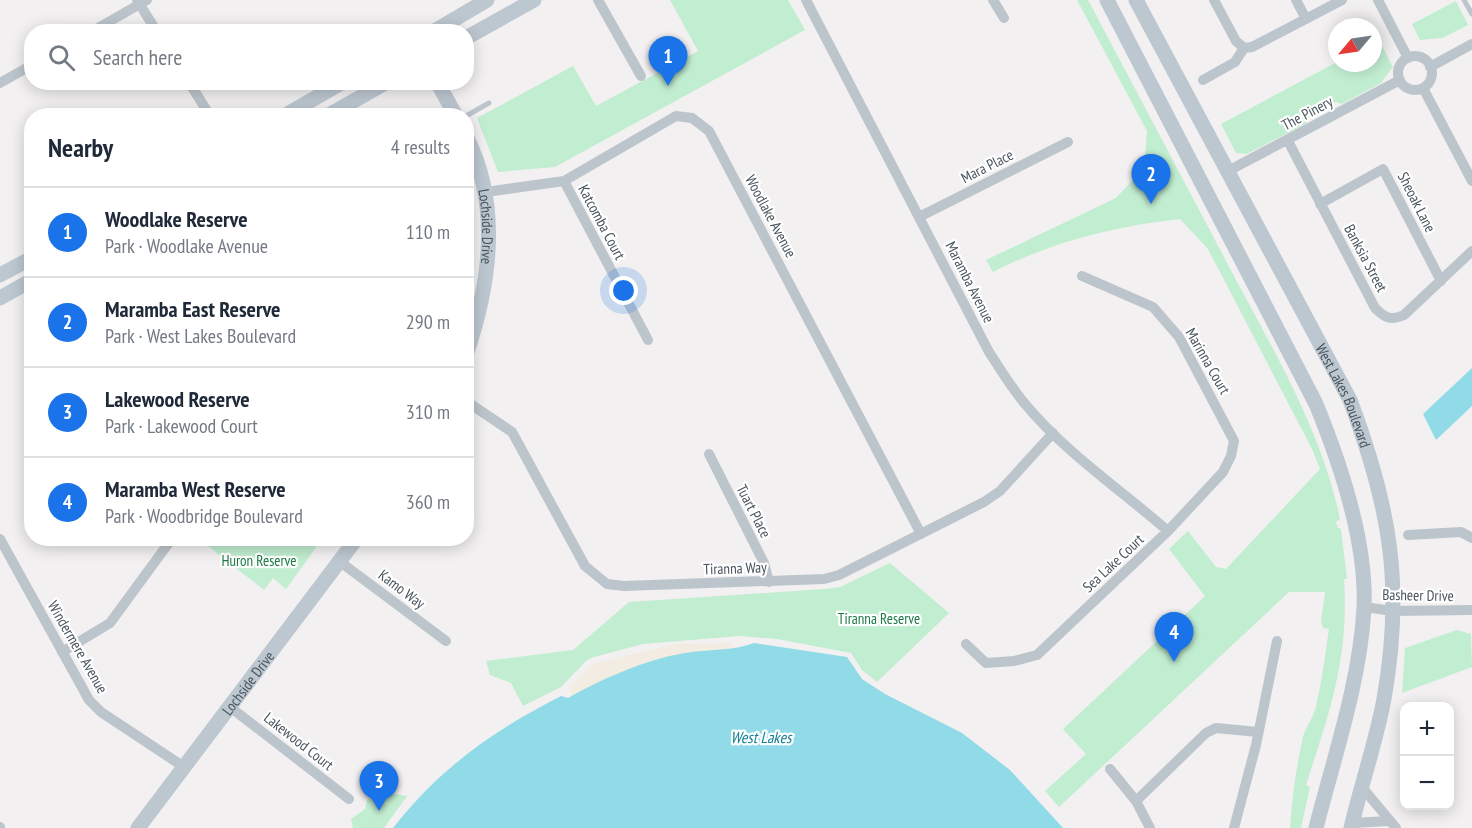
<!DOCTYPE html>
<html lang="en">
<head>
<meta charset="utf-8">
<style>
	:root { --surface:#fff; --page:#f6f6f7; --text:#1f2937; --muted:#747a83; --line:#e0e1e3; --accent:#1a73e8 }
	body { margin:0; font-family:"PT Sans Narrow",sans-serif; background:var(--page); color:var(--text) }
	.controls { position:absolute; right:18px; bottom:18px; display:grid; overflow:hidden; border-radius:12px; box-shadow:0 3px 15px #0003 }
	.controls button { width:54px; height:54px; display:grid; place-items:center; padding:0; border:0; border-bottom:2px solid var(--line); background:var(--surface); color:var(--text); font:30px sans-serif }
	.compass { position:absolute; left:1328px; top:18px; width:54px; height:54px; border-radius:50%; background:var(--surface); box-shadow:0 3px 15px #0003; rotate:241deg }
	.you { position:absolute; left:624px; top:291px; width:21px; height:21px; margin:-15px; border:4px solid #fff; border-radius:50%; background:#1a73e8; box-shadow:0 0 0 9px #1a73e833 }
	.badge { display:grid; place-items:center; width:39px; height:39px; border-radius:50%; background:var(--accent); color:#fff; font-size:20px; font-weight:700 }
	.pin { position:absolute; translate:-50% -50px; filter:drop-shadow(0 2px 3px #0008) }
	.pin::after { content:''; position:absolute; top:32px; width:21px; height:18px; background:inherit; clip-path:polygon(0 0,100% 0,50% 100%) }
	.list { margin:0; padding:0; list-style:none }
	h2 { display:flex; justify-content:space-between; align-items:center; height:78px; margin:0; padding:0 24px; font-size:26px }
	h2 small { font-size:20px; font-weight:400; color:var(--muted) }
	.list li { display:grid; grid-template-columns:39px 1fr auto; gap:18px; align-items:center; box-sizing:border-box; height:90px; padding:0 24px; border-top:2px solid var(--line) }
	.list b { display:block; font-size:22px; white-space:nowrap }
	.list p { margin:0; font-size:20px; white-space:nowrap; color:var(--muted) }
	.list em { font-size:20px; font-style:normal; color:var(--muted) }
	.icon { flex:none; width:33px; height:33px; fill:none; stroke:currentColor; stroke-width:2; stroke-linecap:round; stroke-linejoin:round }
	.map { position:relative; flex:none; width:1472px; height:828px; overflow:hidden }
	.search { position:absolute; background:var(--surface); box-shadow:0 3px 15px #0003; left:24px; top:24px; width:450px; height:66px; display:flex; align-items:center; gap:15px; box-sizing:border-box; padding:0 21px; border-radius:24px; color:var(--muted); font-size:22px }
	.panel { position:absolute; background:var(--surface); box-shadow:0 3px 15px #0003; left:24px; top:108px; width:450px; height:438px; border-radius:24px }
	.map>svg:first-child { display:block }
	.green { fill:#c1edd0 }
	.sand { fill:#f2ece2 }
	.water { fill:#91dae7 }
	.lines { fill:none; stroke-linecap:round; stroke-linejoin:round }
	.lane { stroke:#bcc5cc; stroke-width:5 }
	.street { stroke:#bcc5cc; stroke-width:10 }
	.secondary { stroke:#bdc7d0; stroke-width:15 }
	.labels { text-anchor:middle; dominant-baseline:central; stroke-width:4.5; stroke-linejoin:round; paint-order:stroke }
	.street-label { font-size:15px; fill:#49545c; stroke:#fff }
	.park-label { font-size:15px; fill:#1d7a47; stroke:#fff }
	.water-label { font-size:16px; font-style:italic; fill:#158195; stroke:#fff }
</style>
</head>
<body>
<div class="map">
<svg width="1472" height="828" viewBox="0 0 1472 828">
	<rect width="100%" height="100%" fill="#f2f0f0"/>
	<path class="green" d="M 670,0 L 788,0 L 805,30 L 555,167 L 498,172 L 477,118 L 573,66 L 596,106 L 698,51 Z
		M 1077,0 L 1088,0 C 1137,92 1186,185 1235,278 C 1276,355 1322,432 1340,519 L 1336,522 L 1338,528 L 1341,529 L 1347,579 L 1344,579 C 1349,659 1330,711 1306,785 L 1310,787 L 1301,828 L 1290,828 C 1292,798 1296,770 1302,741 C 1304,729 1313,719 1316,707 C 1322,681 1325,655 1329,629 L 1323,628 L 1321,622 L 1325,592 L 1289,592 L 1059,807 L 1045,791 L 1086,754 L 1063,729 L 1205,596 L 1169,549 L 1188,531 L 1216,567 L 1226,569 L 1320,469 L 1312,449 L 1208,249 L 1180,219 C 1115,226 1051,242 993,272 L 986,260 L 1116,198 L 1144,168 L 1147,131 Z
		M 1456,1 L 1468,25 L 1442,38 L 1420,40 L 1412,24 Z
		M 1379,40 L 1393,67 L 1381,83 L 1342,104 L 1336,102 L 1308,117 L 1307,123 L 1247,154 L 1236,153 L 1221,124 L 1337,62 L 1373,63 L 1373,43 Z
		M 199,539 L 321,538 L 322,539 L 286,589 L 273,578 L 264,590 Z
		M 890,563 L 949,613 L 877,682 L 862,670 L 851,653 L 777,639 L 739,636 L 643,644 L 594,657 L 587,660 L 561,687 L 523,706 L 511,683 L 490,675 L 486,661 L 573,650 L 629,602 L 825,589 L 840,587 Z
		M 1457,630 L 1471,634 L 1472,667 L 1402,693 L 1405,648 Z
		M 382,792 L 407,796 L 384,828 L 353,828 L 351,819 L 365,809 L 367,800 Z"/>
	<path class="sand" d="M 733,643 L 733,649 L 571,698 L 570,687 L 592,664 L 674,644 Z"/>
	<path class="water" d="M 1472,368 L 1472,406 L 1436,440 L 1423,414 Z
		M 754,643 L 847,657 L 862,679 L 885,694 L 962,733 L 1010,770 L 1063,828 L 393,828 C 441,767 493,731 561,696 L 568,698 C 604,678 644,660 685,653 C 708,649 733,651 754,643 Z"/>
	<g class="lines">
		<path class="lane" d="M 1464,0 L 1472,14
			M 466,116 L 489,103"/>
		<path class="street" d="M 137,0 L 157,32
			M 598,0 L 641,76
			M 806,0 L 989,352 C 1001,370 1012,389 1026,405 C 1065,452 1122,491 1168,531
			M 993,0 L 1004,18
			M 1214,0 L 1236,41 L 1244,48
			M 1296,0 L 1306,19
			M 1378,0 L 1408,58
			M 91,32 L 147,0
			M1398 73a17 17 0 1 1 34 0a17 17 0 1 1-34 0Z
			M 1430,67 L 1472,44
			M 1203,80 L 1235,62 L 1244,48 L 1252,47 L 1342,0
			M 189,82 L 210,116
			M 0,83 L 32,65
			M 1423,88 L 1472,181
			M 1288,141 L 1375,308 C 1385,318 1391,321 1404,315 L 1472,251
			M 1228,171 L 1400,80
			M 564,181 L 648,340
			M 486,192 L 564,181 L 676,116 L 692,118 L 709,131 L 921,534
			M 1320,204 L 1383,169 L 1441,281
			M 919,217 L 1068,142
			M 466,401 L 512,432 L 585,566 L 607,584 L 624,586 L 824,579 L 839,575 L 984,502 L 1000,491 L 1053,433
			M 709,454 L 764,563 L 769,582
			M 1408,535 L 1461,532 L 1472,538
			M 0,539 L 89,700 L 101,712 L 184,767
			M 339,561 L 446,641
			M 1364,607 L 1393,611 L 1472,610
			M 966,644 L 986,663 L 1014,661 L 1037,655 L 1168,531 L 1223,472 L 1231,456 L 1234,441 L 1179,337 L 1153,307 L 1082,276
			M 62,652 L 110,623 L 168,544 L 169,538
			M 230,707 L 349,799
			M 1110,769 L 1136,801 L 1150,828
			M 1361,786 L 1396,828
			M 1136,801 L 1206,733 L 1216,728 L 1258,732
			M 1352,823 L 1389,821
			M 0,827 L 0,828
			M 1234,828 L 1256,745 L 1277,641"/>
		<g class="secondary">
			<path d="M 1107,0 L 1316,404 C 1341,465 1367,542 1364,608 C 1360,682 1334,757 1316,828"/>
			<path id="s1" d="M 1136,0 L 1350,400 C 1390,507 1404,585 1384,699 C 1376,742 1361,785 1351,828"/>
			<path d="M 433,32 L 487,0"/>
			<path d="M 466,38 L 534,0"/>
			<path d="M 437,82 L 456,116"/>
			<path d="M 284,116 L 343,82"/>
			<path d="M 327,116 L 387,82"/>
			<path id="s2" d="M 466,136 C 501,204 490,285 466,355"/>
			<path d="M 0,275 L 32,258"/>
			<path d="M 0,298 L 32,280"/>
			<path id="s3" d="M 138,828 L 357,538"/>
		</g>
	</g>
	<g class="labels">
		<g class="street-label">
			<text transform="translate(1307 113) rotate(-28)">The Pinery</text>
			<text transform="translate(987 166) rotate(-27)">Mara Place</text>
			<text transform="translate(1417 202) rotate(63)">Sheoak Lane</text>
			<text transform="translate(771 216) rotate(62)">Woodlake Avenue</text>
			<text transform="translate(602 222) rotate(62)">Katcomba Court</text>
			<text stroke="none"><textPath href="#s2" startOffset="94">Lochside Drive</textPath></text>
			<text transform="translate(1366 258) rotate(62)">Banksia Street</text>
			<text transform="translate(970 282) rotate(63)">Maramba Avenue</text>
			<text transform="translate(1208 361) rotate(60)">Marinna Court</text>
			<text stroke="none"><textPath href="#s1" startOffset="447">West Lakes Boulevard</textPath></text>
			<text transform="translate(754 511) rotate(63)">Tuart Place</text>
			<text transform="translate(1113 563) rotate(-43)">Sea Lake Court</text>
			<text transform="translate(735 568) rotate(-2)">Tiranna Way</text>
			<text transform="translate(402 589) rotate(37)">Kamo Way</text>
			<text transform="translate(1418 595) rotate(1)">Basheer Drive</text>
			<text transform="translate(78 647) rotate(60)">Windermere Avenue</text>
			<text stroke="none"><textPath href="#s3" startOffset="182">Lochside Drive</textPath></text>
			<text transform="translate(299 741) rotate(38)">Lakewood Court</text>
		</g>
		<g class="park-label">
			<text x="259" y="560">Huron Reserve</text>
			<text x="879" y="618">Tiranna Reserve</text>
		</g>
		<g class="water-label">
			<text x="761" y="737">West Lakes</text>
		</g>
	</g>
</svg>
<div class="controls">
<button>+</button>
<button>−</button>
</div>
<svg class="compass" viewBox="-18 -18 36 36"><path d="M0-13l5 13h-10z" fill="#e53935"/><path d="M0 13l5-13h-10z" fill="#747a83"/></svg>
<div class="you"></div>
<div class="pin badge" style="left:668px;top:86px">1</div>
<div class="pin badge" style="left:1151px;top:204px">2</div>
<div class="pin badge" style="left:379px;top:811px">3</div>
<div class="pin badge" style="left:1174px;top:662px">4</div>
<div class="search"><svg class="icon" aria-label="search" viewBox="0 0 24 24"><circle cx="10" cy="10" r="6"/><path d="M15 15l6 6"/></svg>Search here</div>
<section class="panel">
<h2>Nearby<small>4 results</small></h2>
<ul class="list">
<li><span class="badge">1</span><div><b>Woodlake Reserve</b><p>Park · Woodlake Avenue</p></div><em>110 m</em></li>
<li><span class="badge">2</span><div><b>Maramba East Reserve</b><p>Park · West Lakes Boulevard</p></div><em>290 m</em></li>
<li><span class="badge">3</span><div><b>Lakewood Reserve</b><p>Park · Lakewood Court</p></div><em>310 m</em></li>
<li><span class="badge">4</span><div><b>Maramba West Reserve</b><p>Park · Woodbridge Boulevard</p></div><em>360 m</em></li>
</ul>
</section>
</div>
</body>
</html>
